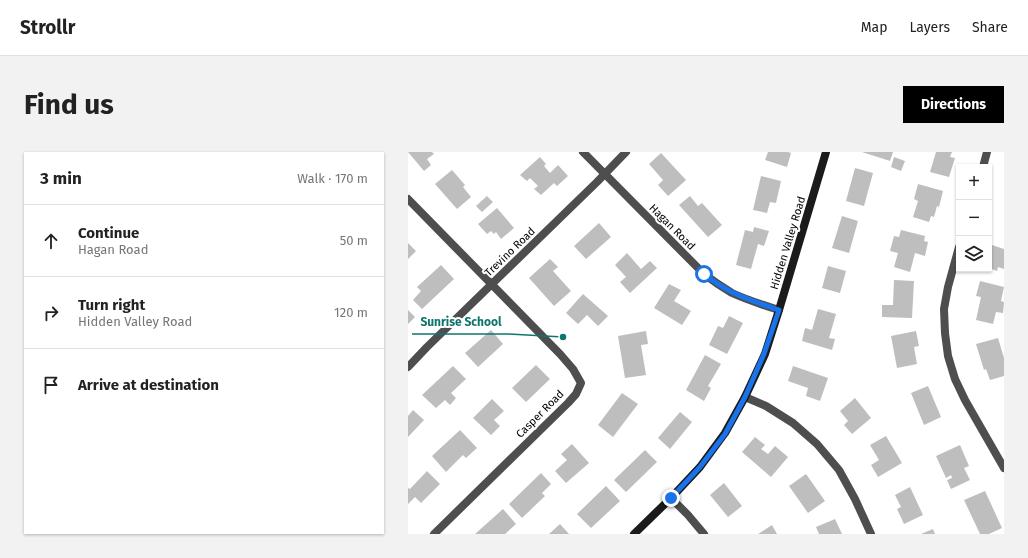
<!DOCTYPE html>
<html lang="en">
<head>
<meta charset="utf-8">
<style>
	:root { --surface:#fff; --page:#f2f2f2; --text:#222; --muted:#767676; --line:#e0e0e0; --accent:#000 }
	body { margin:0; font-family:"Fira Sans",sans-serif; background:var(--page); color:var(--text) }
	.controls { position:absolute; right:12px; top:12px; display:grid; overflow:hidden; border-radius:0px; box-shadow:0 1px 3px #0004 }
	.controls button { width:36px; height:36px; display:grid; place-items:center; padding:0; border:0; border-bottom:1px solid var(--line); background:var(--surface); color:var(--text); font:20px sans-serif }
	.stop { position:absolute; width:12px; height:12px; margin:-9px; border:3px solid #1a73e8; border-radius:50%; background:#fff }
	.stop.end { background:#1a73e8; border-color:#fff; box-shadow:0 1px 4px #0008 }
	.list { margin:0; padding:0; list-style:none }
	h2 { display:flex; justify-content:space-between; align-items:center; height:52px; margin:0; padding:0 16px; font-size:17px }
	h2 small { font-size:13px; font-weight:400; color:var(--muted) }
	.list li { display:grid; grid-template-columns:26px 1fr auto; gap:12px; align-items:center; box-sizing:border-box; height:72px; padding:0 16px; border-top:1px solid var(--line) }
	.list b { display:block; font-size:15px; white-space:nowrap }
	.list p { margin:0; font-size:13px; white-space:nowrap; color:var(--muted) }
	.list em { font-size:13px; font-style:normal; color:var(--muted) }
	.icon { flex:none; width:22px; height:22px; fill:none; stroke:currentColor; stroke-width:2; stroke-linecap:round; stroke-linejoin:round }
	.map { position:relative; flex:none; width:596px; height:382px; overflow:hidden; border-radius:0px }
	header { display:flex; align-items:center; gap:24px; box-sizing:border-box; height:56px; padding:0 20px; background:var(--surface); border-bottom:1px solid var(--line) }
	header strong { font-size:19px }
	nav { display:flex; gap:22px; margin-inline-start:auto; font-size:14px }
	.intro { display:flex; align-items:center; justify-content:space-between; box-sizing:border-box; height:96px; padding:0 24px }
	h1 { margin:0; font-size:28px }
	.button { padding:10px 18px; border-radius:0px; background:var(--accent); color:#fff; font-size:14px; font-weight:700 }
	main { display:flex; gap:24px; padding:0 24px }
	aside { flex:1; background:var(--surface); border-radius:0px; box-shadow:0 1px 3px #0004 }
	.map>svg:first-child { display:block }
	.building { fill:#bebebe }
	.lines { fill:none; stroke-linecap:round; stroke-linejoin:round }
	.street { stroke:#4e4e4e; stroke-width:8 }
	.secondary { stroke:#1b1b1b; stroke-width:8 }
	.route { stroke:#1a73e8; stroke-width:5 }
	.labels { text-anchor:middle; dominant-baseline:central; stroke-width:4; stroke-linejoin:round; paint-order:stroke }
	.street-label { font-size:11px; fill:#000; stroke:#fff }
	.leader { fill:none; stroke:#0f766e; stroke-width:1.5 }
	.callout-dot { fill:#0f766e; stroke:#fff; stroke-width:1.5 }
	.callout-label { font-size:12px; text-anchor:middle; font-weight:bold; fill:#0f766e; stroke:#fff; stroke-width:4; stroke-linejoin:round; paint-order:stroke }
</style>
</head>
<body>
<header>
<strong>Strollr</strong>
<nav><a>Map</a><a>Layers</a><a>Share</a></nav>
</header>
<div class="intro"><h1>Find us</h1><a class="button">Directions</a></div>
<main>
<aside>
<h2>3 min<small>Walk · 170 m</small></h2>
<ul class="list">
<li><svg class="icon" aria-label="ahead" viewBox="0 0 24 24"><path d="M12 20V5M6 11l6-6 6 6"/></svg><div><b>Continue</b><p>Hagan Road</p></div><em>50 m</em></li>
<li><svg class="icon" aria-label="right" viewBox="0 0 24 24"><path d="M7 20v-9h11M14 6l5 5-5 5"/></svg><div><b>Turn right</b><p>Hidden Valley Road</p></div><em>120 m</em></li>
<li><svg class="icon" aria-label="arrive" viewBox="0 0 24 24"><path d="M6 21V4h12l-3 4 3 4H6"/></svg><div><b>Arrive at destination</b></div></li>
</ul>
</aside>
<div class="map">
<svg width="596" height="382" viewBox="0 0 596 382">
	<rect width="100%" height="100%" fill="#fff"/>
	<path class="building" d="M 0,0 L 24,0 L 26,2 L 19,7 L 23,13 L 16,19 Z
		M 360,0 L 380,0 L 383,1 L 379,15 L 357,8 Z
		M 454,0 L 485,0 L 482,9 Z
		M 528,0 L 544,0 L 542,5 L 547,6 L 541,25 L 522,20 Z
		M 253,1 L 278,28 L 260,44 L 250,33 L 255,28 L 241,12 Z
		M 132,5 L 138,12 L 136,14 L 142,21 L 150,13 L 160,24 L 149,34 L 146,31 L 133,43 L 126,37 L 130,34 L 122,26 L 119,29 L 112,23 Z
		M 486,5 L 497,9 L 493,19 L 483,15 Z
		M 447,16 L 465,21 L 456,54 L 438,49 Z
		M 44,18 L 57,33 L 55,35 L 63,45 L 49,57 L 27,32 Z
		M 353,24 L 373,29 L 368,51 L 362,50 L 359,61 L 345,58 Z
		M 510,32 L 535,39 L 531,55 L 529,54 L 526,65 L 523,64 L 521,70 L 505,65 L 510,49 L 506,47 Z
		M 79,44 L 85,50 L 74,60 L 68,54 Z
		M 282,44 L 290,54 L 294,51 L 314,73 L 300,85 L 271,53 Z
		M 89,56 L 106,76 L 93,87 L 88,80 L 86,82 L 83,79 L 79,82 L 70,72 Z
		M 434,64 L 450,69 L 441,101 L 424,96 Z
		M 191,71 L 203,85 L 178,107 L 166,94 Z
		M 346,75 L 361,79 L 356,94 L 350,92 L 343,117 L 328,113 L 337,78 L 345,80 Z
		M 493,78 L 517,84 L 516,89 L 520,90 L 517,104 L 507,101 L 502,120 L 486,115 L 490,101 L 482,99 L 486,84 L 491,85 Z
		M 0,91 L 8,99 L 0,107 Z
		M 584,93 L 596,97 L 596,117 L 590,115 L 589,119 L 581,116 L 581,102 Z
		M 219,101 L 233,117 L 242,109 L 249,116 L 222,141 L 212,130 L 218,125 L 207,113 Z
		M 142,107 L 150,115 L 145,119 L 163,139 L 146,154 L 121,126 Z
		M 33,113 L 46,127 L 14,157 L 5,148 L 13,139 L 9,135 Z
		M 420,114 L 438,119 L 432,141 L 414,136 Z
		M 486,128 L 506,129 L 504,166 L 474,165 L 474,153 L 485,153 Z
		M 572,129 L 596,135 L 593,149 L 596,150 L 595,161 L 588,160 L 585,172 L 568,168 L 573,145 L 568,144 Z
		M 261,132 L 273,138 L 266,149 L 283,159 L 274,173 L 246,156 Z
		M 175,142 L 200,164 L 190,174 L 179,163 L 170,172 L 158,161 Z
		M 410,157 L 428,162 L 421,186 L 427,187 L 424,198 L 394,189 L 397,176 L 404,178 Z
		M 0,158 L 7,165 L 0,172 Z
		M 321,164 L 335,171 L 319,202 L 301,193 L 310,174 L 315,176 Z
		M 83,178 L 95,192 L 70,215 L 57,201 Z
		M 238,179 L 240,192 L 233,193 L 238,223 L 217,226 L 210,184 Z
		M 508,179 L 511,194 L 506,195 L 509,212 L 489,216 L 483,184 Z
		M 590,186 L 596,206 L 596,224 L 582,228 L 578,217 L 576,218 L 568,192 Z
		M 297,203 L 313,212 L 300,234 L 303,236 L 296,249 L 278,238 Z
		M 128,213 L 142,227 L 118,250 L 104,236 Z
		M 45,214 L 58,227 L 43,241 L 48,246 L 42,253 L 37,248 L 28,256 L 14,243 Z
		M 385,214 L 420,226 L 412,249 L 398,244 L 400,236 L 380,229 Z
		M 520,234 L 533,265 L 516,273 L 503,241 Z
		M 214,241 L 230,252 L 205,285 L 190,273 Z
		M 447,246 L 463,266 L 444,282 L 436,273 L 440,269 L 432,259 Z
		M 84,247 L 96,259 L 86,268 L 92,274 L 83,283 L 65,266 Z
		M 5,258 L 16,268 L 0,285 L 0,264 Z
		M 272,260 L 284,270 L 262,297 L 250,286 Z
		M 52,278 L 69,296 L 58,306 L 55,303 L 38,320 L 24,304 Z
		M 478,284 L 494,311 L 470,325 L 463,313 L 471,308 L 462,293 Z
		M 347,285 L 357,293 L 353,297 L 360,302 L 367,294 L 380,305 L 363,325 L 334,300 Z
		M 164,292 L 181,311 L 158,331 L 147,319 L 159,308 L 153,302 Z
		M 552,293 L 561,314 L 556,316 L 562,328 L 543,337 L 539,328 L 544,326 L 543,323 L 538,326 L 528,304 Z
		M 237,298 L 249,310 L 218,340 L 206,328 Z
		M 19,319 L 32,332 L 13,351 L 7,345 L 0,352 L 0,336 L 2,337 Z
		M 133,321 L 143,332 L 134,341 L 137,344 L 114,366 L 101,352 Z
		M 398,322 L 417,349 L 400,361 L 381,334 Z
		M 316,331 L 334,354 L 320,365 L 302,343 Z
		M 198,334 L 212,349 L 183,376 L 169,362 Z
		M 502,335 L 515,363 L 496,372 L 489,357 L 493,355 L 487,343 Z
		M 577,339 L 594,376 L 581,382 L 572,382 L 556,348 Z
		M 95,357 L 108,372 L 97,382 L 67,382 Z
		M 427,367 L 434,382 L 411,382 L 408,375 Z
		M 152,372 L 161,382 L 141,382 Z
		M 364,373 L 369,382 L 350,382 Z
		M 525,377 L 527,382 L 513,382 Z"/>
	<g class="lines">
		<path class="street" d="M 175,0 L 296,122 C 305,129 314,135 324,141 C 339,148 355,153 371,158
			M 575,15 L 579,0
			M 0,47 L 152,202 L 165,217 L 173,231 L 168,242 L 160,251 L 26,382
			M 551,95 L 540,135 L 536,157 L 537,181 L 540,204 L 547,227 L 557,248 L 596,316
			M 0,215 L 19,195 L 189,30 L 218,0
			M 337,245 L 358,254 L 385,271 L 409,292 L 431,318 L 447,347 L 463,382
			M 263,346 L 280,363 L 296,382"/>
		<path class="secondary" d="M 226,382 L 263,346 L 292,315 L 317,281 L 337,245 L 357,202 L 371,158 L 418,0"/>
	</g>
	<g class="lines">
		<path class="route" d="M 263,346 L 292,315 L 317,282 L 337,245 L 356,202 L 371,158 C 356,153 340,148 326,141 C 315,136 305,129 296,122"/>
	</g>
	<g class="labels">
		<g class="street-label">
			<text transform="translate(264 75) rotate(45)">Hagan Road</text>
			<text transform="translate(380 91) rotate(-73)">Hidden Valley Road</text>
			<text transform="translate(102 100) rotate(-44)">Trevino Road</text>
			<text transform="translate(132 262) rotate(-45)">Casper Road</text>
		</g>
	</g>
	<path class="leader" d="M155 185L101 182H4"/>
	<circle class="callout-dot" cx="155" cy="185" r="4"/>
	<g class="callout-label">
		<text x="53" y="174">Sunrise School</text>
	</g>
</svg>
<div class="controls">
<button>+</button>
<button>−</button>
<button><svg class="icon" aria-label="layers" viewBox="0 0 24 24"><path d="M12 4l9 5-9 5-9-5zM3 14l9 5 9-5"/></svg></button>
</div>
<div class="stop" style="left:296px;top:122px"></div>
<div class="stop end" style="left:263px;top:346px"></div>
</div>
</main>
</body>
</html>
